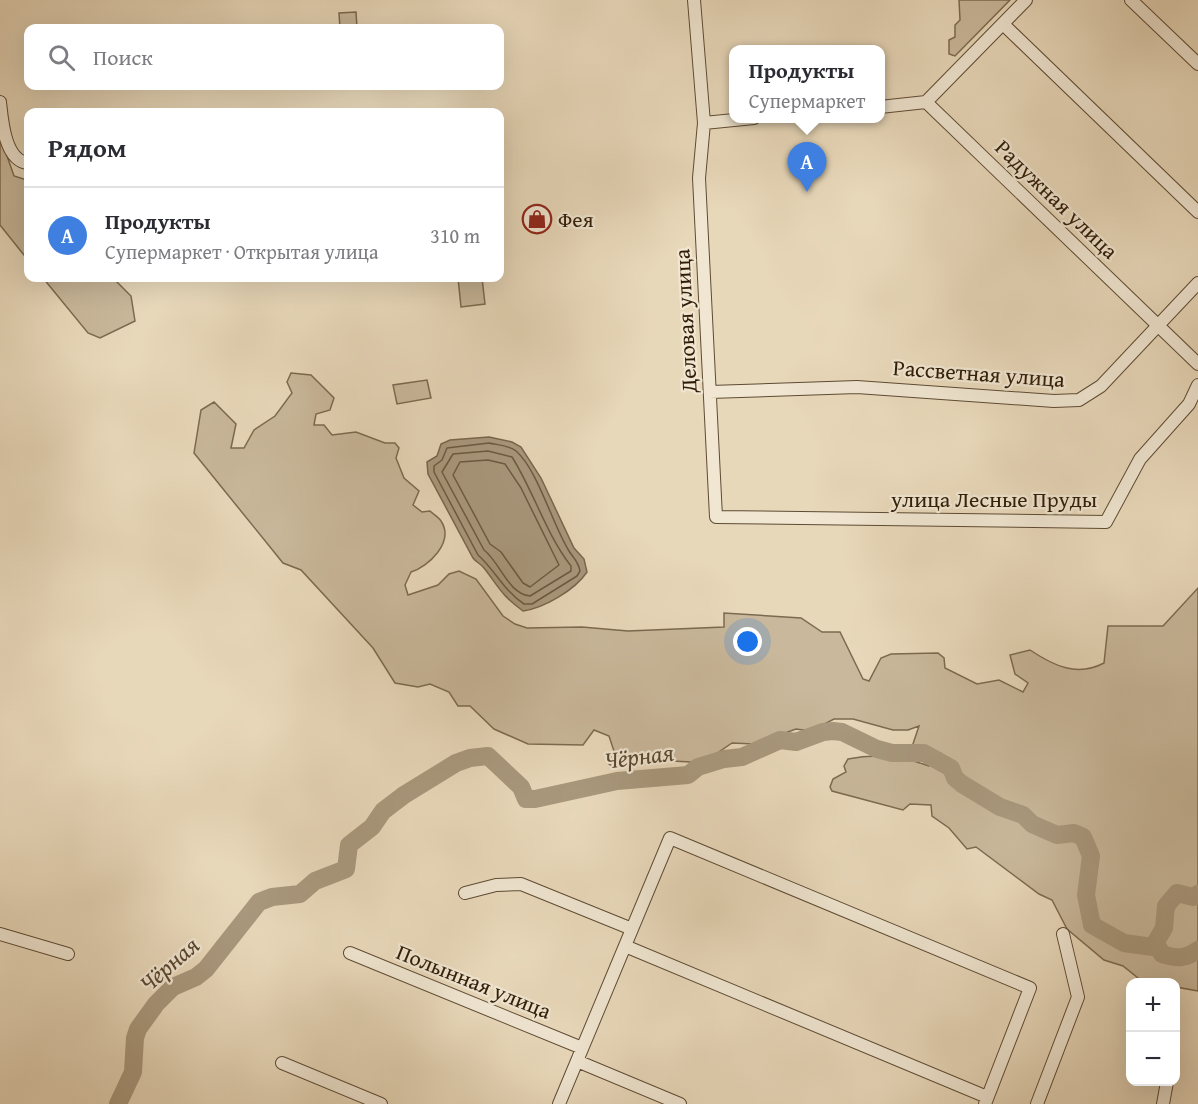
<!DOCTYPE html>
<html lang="ru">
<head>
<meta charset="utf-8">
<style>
	:root { --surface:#fff; --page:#f2f2f3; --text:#2b2b33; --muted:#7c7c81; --line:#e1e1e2; --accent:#8f2418 }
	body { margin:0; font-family:"Gentium Book Plus",serif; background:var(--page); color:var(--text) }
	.controls { position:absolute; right:18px; bottom:18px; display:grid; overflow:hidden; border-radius:12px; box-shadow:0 6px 24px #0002 }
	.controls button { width:54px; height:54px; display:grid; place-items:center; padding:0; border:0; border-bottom:2px solid var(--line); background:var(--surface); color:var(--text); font:30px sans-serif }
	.you { position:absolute; left:748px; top:642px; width:21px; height:21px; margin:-15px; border:4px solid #fff; border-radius:50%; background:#1a73e8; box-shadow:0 0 0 9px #1a73e833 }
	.badge { display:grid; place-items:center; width:39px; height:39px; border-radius:50%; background:var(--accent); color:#fff; font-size:20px; font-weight:700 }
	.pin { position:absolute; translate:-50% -50px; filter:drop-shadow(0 2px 3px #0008) }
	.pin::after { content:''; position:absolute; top:32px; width:21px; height:18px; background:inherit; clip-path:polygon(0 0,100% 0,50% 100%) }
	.popup { position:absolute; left:729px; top:45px; width:156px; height:78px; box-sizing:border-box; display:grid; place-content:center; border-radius:12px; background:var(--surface); filter:drop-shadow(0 2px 4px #0005); font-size:20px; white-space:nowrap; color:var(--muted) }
	.popup b { font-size:22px; color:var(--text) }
	.popup::after { content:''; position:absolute; left:50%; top:100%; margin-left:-12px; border:12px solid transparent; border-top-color:var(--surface) }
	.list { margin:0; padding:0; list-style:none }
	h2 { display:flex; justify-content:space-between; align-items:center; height:78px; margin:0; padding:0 24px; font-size:26px }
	h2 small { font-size:20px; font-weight:400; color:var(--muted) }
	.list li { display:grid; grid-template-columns:39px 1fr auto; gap:18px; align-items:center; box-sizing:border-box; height:96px; padding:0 24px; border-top:2px solid var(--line) }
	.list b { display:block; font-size:22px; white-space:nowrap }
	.list p { margin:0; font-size:20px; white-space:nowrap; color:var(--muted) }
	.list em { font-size:20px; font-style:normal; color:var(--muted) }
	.icon { flex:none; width:33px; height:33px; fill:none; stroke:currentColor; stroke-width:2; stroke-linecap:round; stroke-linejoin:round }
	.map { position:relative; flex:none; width:1198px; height:1104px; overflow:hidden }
	.search { position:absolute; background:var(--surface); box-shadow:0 6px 24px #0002; left:24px; top:24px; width:480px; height:66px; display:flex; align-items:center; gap:15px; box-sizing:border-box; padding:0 21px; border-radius:12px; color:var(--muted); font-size:22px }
	.panel { position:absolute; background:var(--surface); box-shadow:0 6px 24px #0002; left:24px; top:108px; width:480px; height:174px; border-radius:12px }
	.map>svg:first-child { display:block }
	.green { fill:#c9b89b; stroke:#7c6a50; stroke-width:1.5 }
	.water { fill:#a9987d; stroke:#79664d; stroke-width:1.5 }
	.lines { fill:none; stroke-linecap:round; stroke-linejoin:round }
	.shore { stroke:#6c5a42; stroke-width:1.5 }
	.river { stroke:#a9987d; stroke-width:18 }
	.minor-casing { stroke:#5e4b33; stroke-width:14 }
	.minor { stroke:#f0e6d2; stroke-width:12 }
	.labels { text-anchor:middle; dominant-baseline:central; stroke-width:4.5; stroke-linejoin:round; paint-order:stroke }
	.street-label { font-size:22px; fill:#301c06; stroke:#f0e6d2 }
	.poi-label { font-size:22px; fill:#301c06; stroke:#f0e6d2; text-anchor:start }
	.water-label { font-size:24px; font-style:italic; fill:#5a4730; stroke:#f0e6d2 }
</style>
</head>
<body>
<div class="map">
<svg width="1198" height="1104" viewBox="0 0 1198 1104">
	<rect width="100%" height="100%" fill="#e8d8ba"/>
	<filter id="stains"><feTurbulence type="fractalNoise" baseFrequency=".00333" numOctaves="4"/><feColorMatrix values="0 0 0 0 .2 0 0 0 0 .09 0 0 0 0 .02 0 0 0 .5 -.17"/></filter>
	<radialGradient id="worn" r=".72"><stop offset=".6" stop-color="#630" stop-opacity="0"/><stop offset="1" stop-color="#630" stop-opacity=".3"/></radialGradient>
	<path class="green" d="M 959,0 L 1010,0 L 955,56 L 949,54 L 949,40 L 955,37 L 955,25 L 960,20 Z
		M 356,12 L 357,28 L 340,28 L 339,13 Z
		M 0,136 L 14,176 L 27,180 L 28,260 L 0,225 Z
		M 43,278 L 113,278 L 131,296 L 135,321 L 100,338 L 88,333 Z
		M 458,278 L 482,278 L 485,304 L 461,307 Z
		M 291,373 L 311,375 L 334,398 L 330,410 L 316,414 L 314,425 L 324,425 L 332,435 L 356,432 L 385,443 L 395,443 L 399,448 L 396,458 L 404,478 L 419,491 L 413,505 L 422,512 L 430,511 C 433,514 439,517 441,521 C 455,542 428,567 411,572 L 405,585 L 408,595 L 438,585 L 449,574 L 459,571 L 476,579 L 503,616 L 515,624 L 527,628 L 582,627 L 628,631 L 724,627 L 724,613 L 801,618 L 822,632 L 840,632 L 863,679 L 869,681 L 881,658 L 891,654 L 938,653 L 944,658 L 945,668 L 977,684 L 999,680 L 1023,692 L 1028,683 L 1015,674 L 1010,655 L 1030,650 C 1054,666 1077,677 1104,663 L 1108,626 L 1163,626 L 1198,588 L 1198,991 L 1176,987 L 1176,982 L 1143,982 L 1123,966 L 1104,960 L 1067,929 L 1052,900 L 1039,894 L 976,847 L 967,849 L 949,828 L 932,816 L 931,805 L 910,804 L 903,810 L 832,791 L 830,787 L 833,779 L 846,772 L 844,766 L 848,759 C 877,753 901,756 929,766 L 940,759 L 941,753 L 915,747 L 913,744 L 919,726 L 908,730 L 893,730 L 853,719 L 834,719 L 811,731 L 796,729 L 754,744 L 732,743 L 710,758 L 691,762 L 672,761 L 647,753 L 634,753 L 628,763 L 615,768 L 609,764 L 614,751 L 609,736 L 594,730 L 583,745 L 528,744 L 494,729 L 470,706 L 458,706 L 449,692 L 430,684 L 418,687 L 395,683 L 373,648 L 301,570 L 283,563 L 194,453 L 201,410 L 214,402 L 236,424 L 231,448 L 244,448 L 254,430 L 275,416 L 292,393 L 287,382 Z
		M 427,380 L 431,398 L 397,404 L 393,385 Z"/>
	<path class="water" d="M 489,437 L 512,442 L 521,447 L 541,478 L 574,548 L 584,559 L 587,572 C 575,590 544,608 523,611 C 501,595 499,587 484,568 C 481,564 476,562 473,558 L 428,474 L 427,462 L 437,456 L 441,444 L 450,440 Z"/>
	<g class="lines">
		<path class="shore" d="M 489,443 C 497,445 509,445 516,451 C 538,470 552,524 569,551 C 574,559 578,561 580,571 L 577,576 L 532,604 L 524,604 C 504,591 495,570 478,555 L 434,472 L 434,466 L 442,460 L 447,448 Z
			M 488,451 L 512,457 C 534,492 546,534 571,566 L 571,571 L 530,596 C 508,594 500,562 484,550 L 442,472 L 453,454 Z
			M 488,460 L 505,464 L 521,488 L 559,565 L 530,587 L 523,583 L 501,552 L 490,544 L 453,475 L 460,462 Z"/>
		<path class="river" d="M 1153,947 L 1159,949 L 1162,954 C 1178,959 1184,959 1198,950
			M 118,1104 L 133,1072 L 135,1038 L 138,1029 L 156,1004 L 173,987 L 196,977 L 206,969 L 259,902 L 272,897 L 300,894 L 315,881 L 346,869 L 349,845 L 372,827 L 383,811 L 404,795 L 456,763 L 470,758 L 488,756 L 521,787 L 526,799 L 535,799 L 617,781 L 688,775 L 698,767 L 724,759 L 742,757 L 780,740 L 796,742 L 823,732 L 833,731 L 842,732 L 877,749 L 892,753 L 924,753 L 951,768 L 955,778 L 962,784 L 1000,807 L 1023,815 L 1032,824 L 1057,835 L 1074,833 L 1083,837 L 1091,856 L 1086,895 L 1092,925 L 1124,943 L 1153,947 L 1164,928 L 1166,906 L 1177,893 L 1193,897 L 1198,894"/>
		<g class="minor-casing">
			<path id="minor" d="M 694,0 L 704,123 L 699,178 L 716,517 L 1106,522 L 1140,459 L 1189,404 L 1198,385
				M 1131,0 L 1198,64
				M 1003,24 L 1198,212
				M 0,102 C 2,121 5,161 28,163
				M 926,102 L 1198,364
				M 926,102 L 1026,0
				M 880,107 L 926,102
				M 704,123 L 754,118
				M 710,392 L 857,387 L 1054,401 L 1079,400 L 1101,386 L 1198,283
				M 465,893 L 496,885 L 521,884 L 632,929
				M 0,934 L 68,954
				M 625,946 L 987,1097
				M 350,953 L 582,1048
				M 577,1061 L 680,1104
				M 282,1063 L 381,1104
				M 559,1104 L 670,838 L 1030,988 L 985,1104
				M 1037,1104 L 1078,997 L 1063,934
				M 1163,1104 L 1167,1082"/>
		</g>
		<use href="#minor" class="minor"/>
	</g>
	<defs>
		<g id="shop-ring" transform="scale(1.5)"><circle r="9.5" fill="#f0e6d2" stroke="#8f2418" stroke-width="1.5"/><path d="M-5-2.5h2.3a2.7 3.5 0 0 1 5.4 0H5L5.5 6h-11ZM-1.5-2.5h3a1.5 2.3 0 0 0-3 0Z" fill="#8f2418"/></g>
	</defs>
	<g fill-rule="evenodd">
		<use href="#shop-ring" x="537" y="219"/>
	</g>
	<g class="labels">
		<g class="street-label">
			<text transform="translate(1057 199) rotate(44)">Радужная улица</text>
			<text transform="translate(685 321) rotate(-93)">Деловая улица</text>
			<text transform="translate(979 373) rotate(4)">Рассветная улица</text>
			<text x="994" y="499">улица Лесные Пруды</text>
			<text transform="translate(474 981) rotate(22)">Полынная улица</text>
		</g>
		<g class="poi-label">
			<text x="558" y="219">Фея</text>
		</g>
		<g class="water-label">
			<text transform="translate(639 756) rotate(-7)">Чёрная</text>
			<text transform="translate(169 964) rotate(-41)">Чёрная</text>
		</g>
	</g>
	<rect width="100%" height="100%" filter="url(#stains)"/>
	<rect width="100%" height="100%" fill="url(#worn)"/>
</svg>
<div class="controls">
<button>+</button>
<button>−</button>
</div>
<div class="you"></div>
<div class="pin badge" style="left:807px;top:192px;background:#3f7fe0">A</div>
<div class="popup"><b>Продукты</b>Супермаркет</div>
<div class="search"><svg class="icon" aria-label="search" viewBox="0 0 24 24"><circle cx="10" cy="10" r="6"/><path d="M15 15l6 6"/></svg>Поиск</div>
<section class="panel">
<h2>Рядом<small></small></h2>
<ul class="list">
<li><span class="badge" style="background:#3f7fe0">A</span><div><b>Продукты</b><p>Супермаркет · Открытая улица</p></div><em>310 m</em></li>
</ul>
</section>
</div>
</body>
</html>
